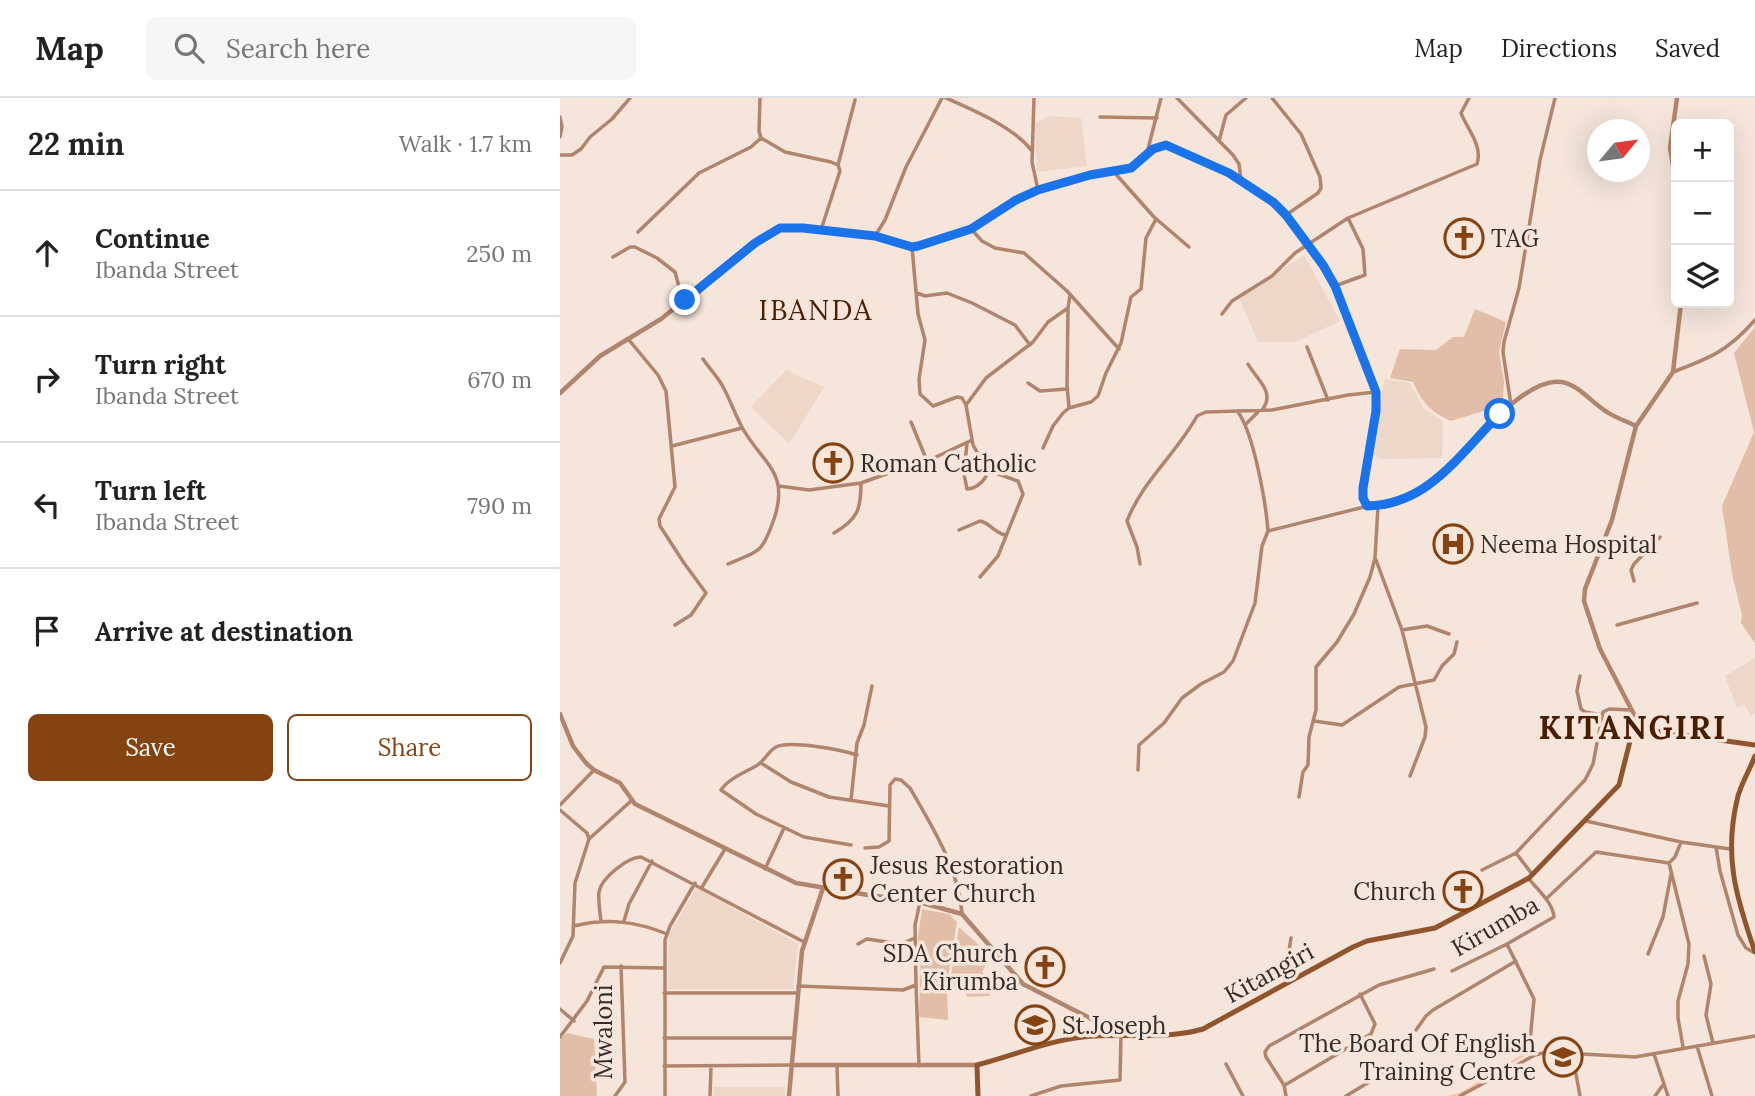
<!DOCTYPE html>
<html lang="en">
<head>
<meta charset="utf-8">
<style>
	:root { --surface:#fff; --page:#f6f6f6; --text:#222; --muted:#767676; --line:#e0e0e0; --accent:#864312 }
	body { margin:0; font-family:Lora,serif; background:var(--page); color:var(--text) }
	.controls { position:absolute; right:21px; top:21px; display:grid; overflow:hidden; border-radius:10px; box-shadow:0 7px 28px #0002 }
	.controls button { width:63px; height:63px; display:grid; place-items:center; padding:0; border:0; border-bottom:2px solid var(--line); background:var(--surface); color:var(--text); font:35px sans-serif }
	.compass { position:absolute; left:1027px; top:21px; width:63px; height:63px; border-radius:50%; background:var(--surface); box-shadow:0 7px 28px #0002; rotate:61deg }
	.stop { position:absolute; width:21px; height:21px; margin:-16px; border:5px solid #1a73e8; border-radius:50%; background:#fff }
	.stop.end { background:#1a73e8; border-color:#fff; box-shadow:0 2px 7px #0008 }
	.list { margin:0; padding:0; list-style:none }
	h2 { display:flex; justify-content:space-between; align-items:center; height:91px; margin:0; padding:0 28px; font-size:30px }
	h2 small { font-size:23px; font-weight:400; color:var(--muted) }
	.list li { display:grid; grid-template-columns:46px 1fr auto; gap:21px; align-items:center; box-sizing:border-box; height:126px; padding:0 28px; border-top:2px solid var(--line) }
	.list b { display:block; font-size:26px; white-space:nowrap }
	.list p { margin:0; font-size:23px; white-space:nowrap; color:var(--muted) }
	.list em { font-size:23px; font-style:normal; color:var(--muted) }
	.actions { display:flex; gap:14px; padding:21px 28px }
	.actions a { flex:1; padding:16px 0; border:2px solid var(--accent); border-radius:10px; text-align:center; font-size:24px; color:var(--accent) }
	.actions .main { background:var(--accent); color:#fff }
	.icon { flex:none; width:38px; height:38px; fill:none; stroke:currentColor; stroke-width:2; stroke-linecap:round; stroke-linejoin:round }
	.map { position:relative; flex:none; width:1195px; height:998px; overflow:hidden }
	header { display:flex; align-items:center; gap:42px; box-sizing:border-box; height:98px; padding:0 35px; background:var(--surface); border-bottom:2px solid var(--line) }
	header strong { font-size:33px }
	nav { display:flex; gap:38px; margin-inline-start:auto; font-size:24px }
	.search { width:490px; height:63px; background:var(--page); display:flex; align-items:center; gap:18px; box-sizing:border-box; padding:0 24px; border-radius:10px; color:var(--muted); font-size:26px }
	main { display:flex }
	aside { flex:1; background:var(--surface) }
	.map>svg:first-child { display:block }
	.built { fill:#edd7c9 }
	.green { fill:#e2bea9 }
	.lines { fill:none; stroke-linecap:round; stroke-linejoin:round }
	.stream { stroke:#fdc29f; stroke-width:2 }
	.minor { stroke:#b0856c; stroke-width:3.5 }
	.tertiary { stroke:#b0856c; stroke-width:4.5 }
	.secondary { stroke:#91552d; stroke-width:5 }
	.route { stroke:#1a73e8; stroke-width:9 }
	.labels { text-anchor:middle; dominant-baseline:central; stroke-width:7; stroke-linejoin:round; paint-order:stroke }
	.poi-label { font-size:24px; fill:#332d2a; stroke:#f5e5db; text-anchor:start }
	.street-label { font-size:24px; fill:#332d2a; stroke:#f5e5db }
	.quarter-label { font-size:28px; letter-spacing:2px; fill:#4b1e00; stroke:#f5e5db }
	.district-label { font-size:32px; font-weight:bold; letter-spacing:2px; fill:#4b1e00; stroke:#f5e5db }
</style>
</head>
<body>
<header>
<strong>Map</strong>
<div class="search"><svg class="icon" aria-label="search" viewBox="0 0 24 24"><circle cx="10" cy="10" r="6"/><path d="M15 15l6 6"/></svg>Search here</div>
<nav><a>Map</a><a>Directions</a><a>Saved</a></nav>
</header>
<main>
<aside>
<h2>22 min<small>Walk · 1.7 km</small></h2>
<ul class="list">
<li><svg class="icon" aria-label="ahead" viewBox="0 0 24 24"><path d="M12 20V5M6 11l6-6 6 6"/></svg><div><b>Continue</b><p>Ibanda Street</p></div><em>250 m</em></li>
<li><svg class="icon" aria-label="right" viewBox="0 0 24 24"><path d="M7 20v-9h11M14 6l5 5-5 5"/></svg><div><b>Turn right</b><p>Ibanda Street</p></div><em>670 m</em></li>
<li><svg class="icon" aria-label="left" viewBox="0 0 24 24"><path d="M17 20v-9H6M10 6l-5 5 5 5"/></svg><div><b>Turn left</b><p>Ibanda Street</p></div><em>790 m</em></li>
<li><svg class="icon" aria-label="arrive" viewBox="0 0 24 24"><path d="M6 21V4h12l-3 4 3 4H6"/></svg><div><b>Arrive at destination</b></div></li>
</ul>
<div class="actions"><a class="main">Save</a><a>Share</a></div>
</aside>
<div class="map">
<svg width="1195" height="998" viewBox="0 0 1195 998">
	<rect width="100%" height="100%" fill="#f5e5db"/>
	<path class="built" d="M 488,18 L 521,20 L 527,68 L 477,74 L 475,26 Z
		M 744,157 L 780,223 L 735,244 L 698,244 L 679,200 Z
		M 226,272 L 264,289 L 229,346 L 191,309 Z
		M 824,281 L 850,285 L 864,311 L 883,323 L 882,360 L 821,361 L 812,356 Z
		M 1195,560 L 1195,615 L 1191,618 L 1184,606 L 1177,610 L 1165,578 Z
		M 136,790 L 238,846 L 233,891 L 108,891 L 109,838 Z
		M 153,989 L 225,989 L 225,998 L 154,998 Z"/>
	<path class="green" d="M 915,211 L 946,224 L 939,254 L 944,283 L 943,301 L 933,310 L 891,323 C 870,314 862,304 853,284 L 830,280 L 840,251 L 876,252 L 893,239 L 904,239 Z
		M 1195,229 L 1195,544 L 1194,544 L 1181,525 L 1182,517 L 1172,476 L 1162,408 L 1194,334 L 1174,255 Z
		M 362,811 L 389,816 L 397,824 L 387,885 L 388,922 L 359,919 L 361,847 L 357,846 Z
		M 399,829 L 431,858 L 422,874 L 433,887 L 429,898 L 407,899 L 406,894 L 389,891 Z
		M 7,935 L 34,941 L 37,998 L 0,998 L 0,941 Z"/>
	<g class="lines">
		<path class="stream" d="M 890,998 L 900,996 L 968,954"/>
		<path class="minor" d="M 200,0 L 199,33 L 201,40 L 225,54 L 271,64 L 278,67
			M 386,0 C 413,12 454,29 472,53
			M 474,0 L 472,64 L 478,92
			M 617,0 L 673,57 L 679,66 L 681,82
			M 712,0 L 741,36 L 760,79 L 761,90 L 758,95 L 726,117
			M 0,19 L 2,29 L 0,39
			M 540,19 L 597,20
			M 659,43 L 666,17 L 686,0
			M 587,55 L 601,0
			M 0,57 L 12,57 L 21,51 L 30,39 L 52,21 L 70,0
			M 553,73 L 594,119 L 629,149
			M 411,131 L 422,143 L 435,150 L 464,155 L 507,193 L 559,251
			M 261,132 L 280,73 L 278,67 L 295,2
			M 78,134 L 139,75 L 191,49 L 201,40
			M 315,138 L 325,122 L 346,69 L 382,0
			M 352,149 L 358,216 L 365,242 L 359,281 L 360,296 L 373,308 L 397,299 L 402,300 L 406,307 L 413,347 L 427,372 L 458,383 L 463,396 L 438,458 L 420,479
			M 53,159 L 70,149 L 75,149 L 97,160 L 115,174 L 123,204
			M 775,188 L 805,177 L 803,151 L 788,120
			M 357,195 L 365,198 L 387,195 L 412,205 L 455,227 L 470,247
			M 662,216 L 672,203 L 712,178 L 735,155 L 788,120 L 917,66 C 923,47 907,31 901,15 L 909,0
			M 69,242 L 98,277 L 106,293 L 115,389 L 99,421 L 100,428 L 124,465 L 146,495 L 131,517 L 115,527
			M 747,249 L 768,302
			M 143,261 C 149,270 157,278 162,287 C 170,301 175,317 183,331 C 203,366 230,374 214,421 C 202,455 201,452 168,466
			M 688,266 C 697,282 716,294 702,312
			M 1113,274 C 1150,260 1168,253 1195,222
			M 468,285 L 480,293 L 507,291
			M 406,307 L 426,280 L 473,244 L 488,224 L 508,210
			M 951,307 L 943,254 L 944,244 L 959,190 L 980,62 L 995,0
			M 509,310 L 507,287 L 508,210 L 510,197
			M 678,314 C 694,336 706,406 708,433
			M 351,324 L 367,363
			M 686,326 L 698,314
			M 407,345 L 404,376 L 407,391 C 416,391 428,381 427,372
			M 112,348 L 182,330
			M 483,350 L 493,328 L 503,315 L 509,310 L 531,304 L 538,298 L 546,275 L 561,245 L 571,199 L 581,191 L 586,140 L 596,121
			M 219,388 L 249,392 L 301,385 L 340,371 L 359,367 L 412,342
			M 399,432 L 420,423 C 430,425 436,436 446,437
			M 274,435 C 298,421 301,411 301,385
			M 816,462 L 842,532 L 866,629 L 865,639 L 850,678
			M 580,466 L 577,449 L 567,423 C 583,382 617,355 637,318 L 646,314 L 712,312 L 788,297 L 816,294
			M 1074,483 L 1071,472 L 1074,466 L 1100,439
			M 1057,527 L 1137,505
			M 842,532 L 867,528 L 889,536
			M 1020,578 L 1017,593 L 1021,611 L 1025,614 L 1042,617
			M 754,623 L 782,627 L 839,589 L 874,582 L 882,568 L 894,556 L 897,544
			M 201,665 L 231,684 L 269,699 L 329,708
			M 578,672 L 579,647 L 604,625 L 622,600 L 641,586 L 664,574 L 673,563 L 695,505 L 702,448 L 708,433 L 808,408
			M 739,699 L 743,674 L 748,667 L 749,639 L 756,612 L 756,569 L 777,544 L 794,516 L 810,479 L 815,460 L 818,408
			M 291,702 L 297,645 L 304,627 L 312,588
			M 0,707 L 34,672
			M 0,712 L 27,735 L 29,741
			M 1026,723 L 1121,744 L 1170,751
			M 1121,744 L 1115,759 L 1109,765 L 1129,846 L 1128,866 L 1118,903 L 1118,920 L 1123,949
			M 291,747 L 244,739 L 196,716 L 161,692 C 168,681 185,674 196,668 C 205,663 208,653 216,649 C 230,642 282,652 297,657
			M 1156,749 L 1160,773 L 1178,837 L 1186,850 L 1193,854
			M 305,750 L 319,749 L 329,743 L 330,687 L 335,681 L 341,682 L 350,690 C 372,728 399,771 402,816
			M 956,755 L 972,776
			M 205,771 L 224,730
			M 922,772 L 956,755 L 1025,682 L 1033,666 L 1043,614 L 1049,611 L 1071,612
			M 142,789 L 165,751
			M 986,801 L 1036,754 L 1109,765
			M 41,823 C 40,814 38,803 39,794 C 41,780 68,759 81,759 L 244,844
			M 64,823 L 69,806 L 92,763
			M 14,828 C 47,820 75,823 107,836
			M 731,840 L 729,853 L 737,880
			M 298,846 L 307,841 L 341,846 L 355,840
			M 947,846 L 974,901 L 970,943 L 975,957
			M 1088,856 L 1103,819 L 1111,776
			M 1144,858 L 1151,886 L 1146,917 L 1153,945
			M 0,865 L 13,838 L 15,785 L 29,741 L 71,703
			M 892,873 L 947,846 L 994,819 C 993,805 978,792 969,781
			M 356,887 L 359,968
			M 238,888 L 343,892 L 356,887 L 355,827 L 360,804
			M 104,895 L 238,895
			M 0,911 L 14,923
			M 856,932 L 866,918 L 873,912 L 956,863
			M 0,939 L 27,903 L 44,869 L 104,870
			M 104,940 L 233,940
			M 1137,948 L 1152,998
			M 1012,954 L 1020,998
			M 1094,956 L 1108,998
			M 666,966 L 683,998
			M 104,968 L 231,967
			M 277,968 L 278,998
			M 725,987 L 811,936 L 815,926 L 800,896
			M 55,998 L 65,984 L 61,868
			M 105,998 L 105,842 L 110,828 L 135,785
			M 150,998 L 151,969
			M 471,998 L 501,988 L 560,982 L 561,938
			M 726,998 L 724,987 L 706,959 L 705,954 L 709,948 L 819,887 L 874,871
			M 786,998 L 829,972
			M 900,998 L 975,957 L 987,954 L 1075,959 L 1195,938
			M 1095,998 L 1103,987"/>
		<path class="tertiary" d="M 1116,86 L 1110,50 L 1117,0
			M 0,295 L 40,258 L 101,221 L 195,145 L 213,133 L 220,130 L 243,130 L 315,138 L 352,149 L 358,148 L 403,134 L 456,102 L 478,92 L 530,77 L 571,70 L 593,51 L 606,47 L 669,75 L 713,104 L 726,117 L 763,167 L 775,188 L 816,294 L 816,313 L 803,390 L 803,400 L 808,408 C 826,407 843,404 859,395 C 895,372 958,277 1002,284 C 1019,287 1032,305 1047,314 C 1056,320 1066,323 1076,328
			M 0,616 L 13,648 L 26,665 L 34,672 L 60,685 L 75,706 L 236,785 L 314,798 L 348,801 L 402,816 L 463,886 L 563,937
			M 1079,626 L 1040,551 L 1024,503 L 1025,491 L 1052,422 L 1076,328 L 1113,274 L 1121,205
			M 231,967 L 417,967
			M 229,998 L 242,853 L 263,790"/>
		<path class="secondary" d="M 1075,633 L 1073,628 L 1078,626 L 1081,628 L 1080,633
			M 1071,640 L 1077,634 L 1088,632 L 1195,647
			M 1195,658 C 1190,671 1182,684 1178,698 C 1163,757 1176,799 1195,854
			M 418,998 L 417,967 C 453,958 486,943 523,939 C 562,935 605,942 643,931 L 793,849 L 807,843 L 875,830 L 969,780 L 1059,687 L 1073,631"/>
	</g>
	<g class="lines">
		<path class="route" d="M 125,202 L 195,145 L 220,130 L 243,130 L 315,138 L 352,149 L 358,148 L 411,131 L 456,102 L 478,92 L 530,77 L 571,70 L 593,51 L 606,47 L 669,75 L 713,104 L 726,117 L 763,167 L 775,188 L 816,294 L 816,313 L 803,390 L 803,400 L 807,408 C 869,407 900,355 940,316"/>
	</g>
	<defs>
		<g id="church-ring" transform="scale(2.0125)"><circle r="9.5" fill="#f5e5db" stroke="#864312" stroke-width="1.5"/><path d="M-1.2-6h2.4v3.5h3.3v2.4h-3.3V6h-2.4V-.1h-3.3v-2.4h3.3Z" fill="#864312"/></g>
		<g id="hospital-ring" transform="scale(2.0125)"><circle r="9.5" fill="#f5e5db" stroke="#864312" stroke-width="1.5"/><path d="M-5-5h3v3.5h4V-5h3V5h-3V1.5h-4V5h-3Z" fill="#864312"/></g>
		<g id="university-ring" transform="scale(2.0125)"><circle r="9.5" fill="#f5e5db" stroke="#864312" stroke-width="1.5"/><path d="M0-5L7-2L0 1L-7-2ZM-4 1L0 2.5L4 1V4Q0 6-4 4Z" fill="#864312"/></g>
	</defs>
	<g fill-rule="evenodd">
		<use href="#church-ring" x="904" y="140"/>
		<use href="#church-ring" x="273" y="365"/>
		<use href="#hospital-ring" x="893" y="446"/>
		<use href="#church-ring" x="283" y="781"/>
		<use href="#church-ring" x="903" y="793"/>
		<use href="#church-ring" x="485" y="869"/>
		<use href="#university-ring" x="475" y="927"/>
		<use href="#university-ring" x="1003" y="959"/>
	</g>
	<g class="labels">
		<g class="poi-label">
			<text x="931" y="140">TAG</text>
			<text x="300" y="365">Roman Catholic</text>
			<text x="920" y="446">Neema Hospital</text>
			<text x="310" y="767">Jesus Restoration<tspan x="310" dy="28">Center Church</tspan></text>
			<text x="876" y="793" text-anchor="end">Church</text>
			<text x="458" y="855" text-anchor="end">SDA Church<tspan x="458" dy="28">Kirumba</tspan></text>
			<text x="502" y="927">St.Joseph</text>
			<text x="976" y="945" text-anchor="end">The Board Of English<tspan x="976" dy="28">Training Centre</tspan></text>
		</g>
		<g class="street-label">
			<text transform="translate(935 828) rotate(-30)">Kirumba</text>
			<text transform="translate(709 875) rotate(-29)">Kitangiri</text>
			<text transform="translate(43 934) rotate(-90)">Mwaloni</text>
		</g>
		<g class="quarter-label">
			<text x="256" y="212">IBANDA</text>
		</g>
		<g class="district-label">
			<text x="1073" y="629">KITANGIRI</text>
		</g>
	</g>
</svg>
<div class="controls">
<button>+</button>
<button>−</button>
<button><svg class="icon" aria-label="layers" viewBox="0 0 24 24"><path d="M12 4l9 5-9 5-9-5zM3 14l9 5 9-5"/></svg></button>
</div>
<svg class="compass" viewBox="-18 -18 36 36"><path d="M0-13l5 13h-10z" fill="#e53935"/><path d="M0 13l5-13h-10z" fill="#767676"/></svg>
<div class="stop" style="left:940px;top:316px"></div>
<div class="stop end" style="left:125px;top:202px"></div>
</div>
</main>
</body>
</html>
